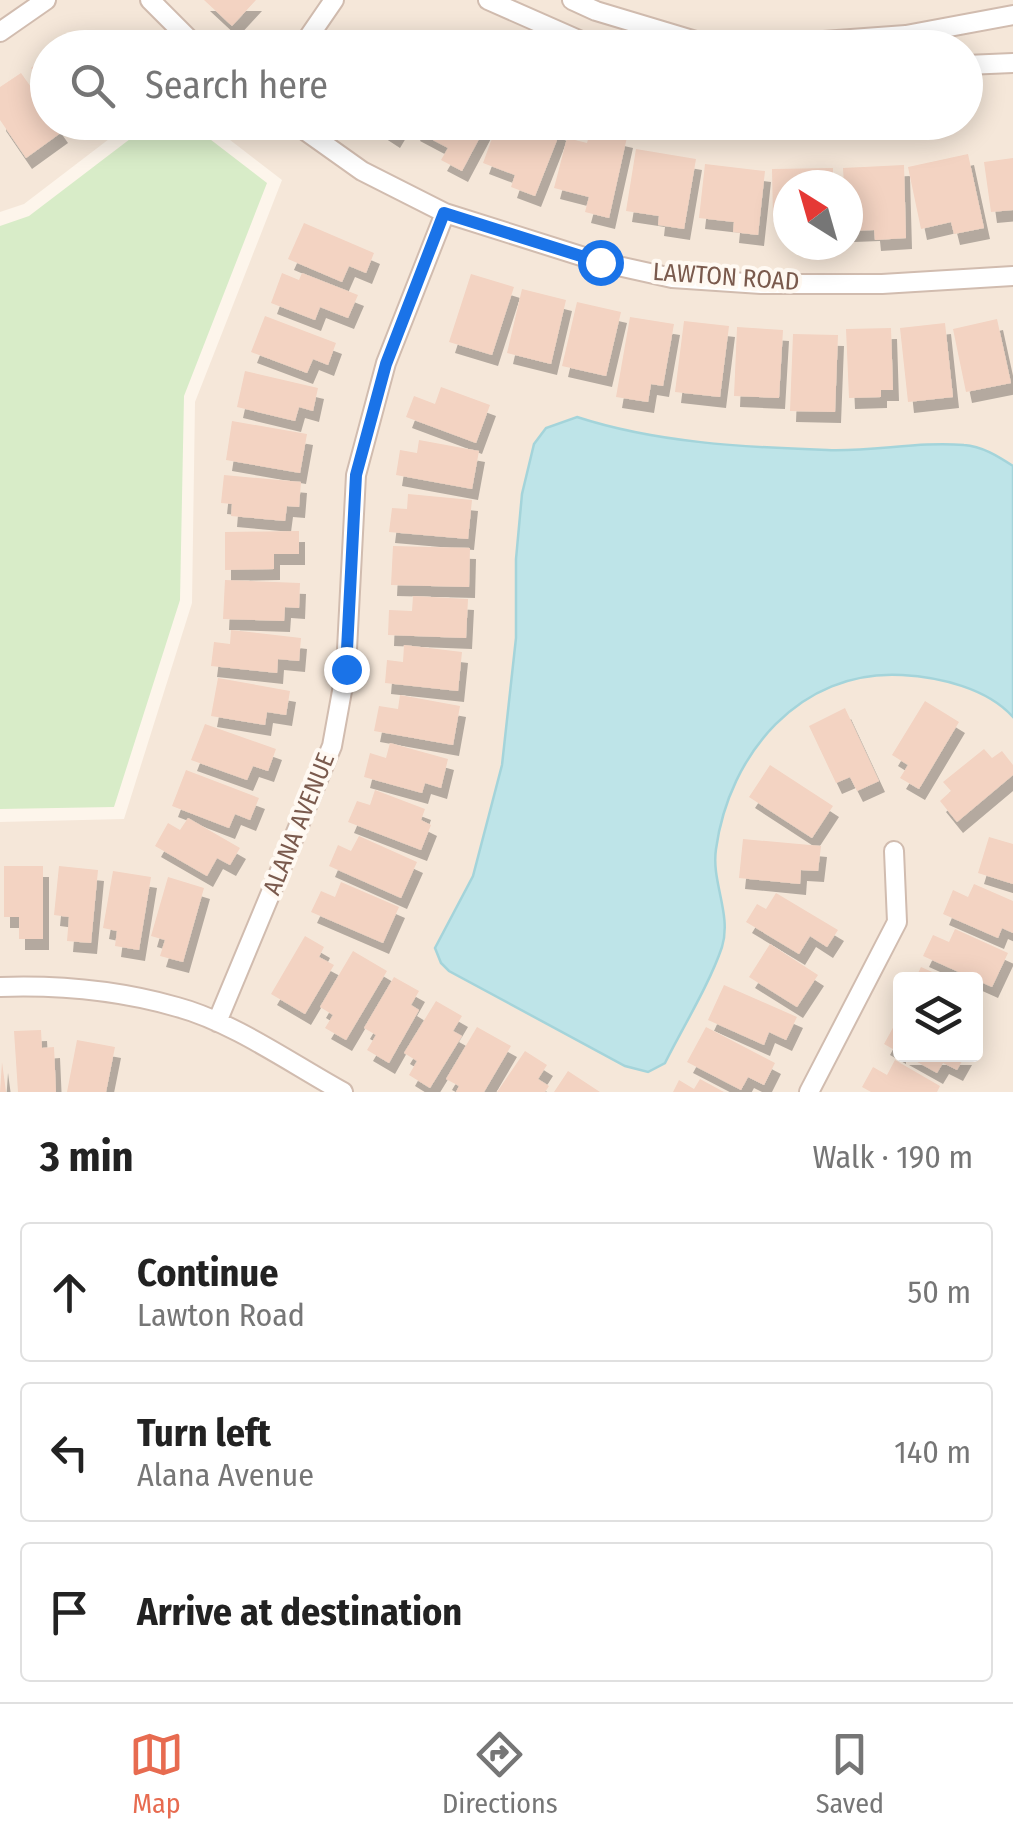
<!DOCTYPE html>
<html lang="en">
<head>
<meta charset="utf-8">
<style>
	:root { --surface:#fff; --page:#f6f6f6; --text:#222; --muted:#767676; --line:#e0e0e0; --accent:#e76b50 }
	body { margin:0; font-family:"Fira Sans Condensed",sans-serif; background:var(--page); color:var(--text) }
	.controls { position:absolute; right:30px; bottom:30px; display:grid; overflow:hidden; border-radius:10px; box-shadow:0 5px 25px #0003 }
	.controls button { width:90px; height:90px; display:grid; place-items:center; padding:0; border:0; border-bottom:2px solid var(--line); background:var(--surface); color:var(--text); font:50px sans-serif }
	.compass { position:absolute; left:773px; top:170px; width:90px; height:90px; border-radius:50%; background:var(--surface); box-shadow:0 5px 25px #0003; rotate:323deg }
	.stop { position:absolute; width:30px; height:30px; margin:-22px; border:8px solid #1a73e8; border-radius:50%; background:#fff }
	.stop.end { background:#1a73e8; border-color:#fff; box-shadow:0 2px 10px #0008 }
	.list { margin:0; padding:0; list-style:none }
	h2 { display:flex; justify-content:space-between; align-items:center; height:130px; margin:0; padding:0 40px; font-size:42px }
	h2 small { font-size:32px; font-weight:400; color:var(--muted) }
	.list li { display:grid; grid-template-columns:65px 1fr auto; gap:30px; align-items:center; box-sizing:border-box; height:140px; margin:0 20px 20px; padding:0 20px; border:2px solid var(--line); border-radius:10px }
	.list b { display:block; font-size:38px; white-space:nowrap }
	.list p { margin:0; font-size:32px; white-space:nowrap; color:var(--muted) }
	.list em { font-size:32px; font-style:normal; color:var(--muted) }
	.icon { flex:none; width:55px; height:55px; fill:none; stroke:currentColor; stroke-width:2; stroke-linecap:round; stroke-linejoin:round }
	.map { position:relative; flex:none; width:1013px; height:1092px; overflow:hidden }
	.search { position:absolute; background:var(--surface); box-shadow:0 5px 25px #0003; left:30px; right:30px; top:30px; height:110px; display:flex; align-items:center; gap:25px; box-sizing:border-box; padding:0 35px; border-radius:55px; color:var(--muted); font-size:38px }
	.sheet { height:610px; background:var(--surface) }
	nav { display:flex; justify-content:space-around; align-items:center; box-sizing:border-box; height:140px; border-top:2px solid var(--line); background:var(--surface); font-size:28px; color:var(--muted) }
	nav a { display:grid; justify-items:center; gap:5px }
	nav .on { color:var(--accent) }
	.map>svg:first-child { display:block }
	.residential { fill:#f5e7d9; fill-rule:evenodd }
	.green { fill:#d8ecc8 }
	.water { fill:#bee4e8; stroke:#a4d4da; stroke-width:2.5 }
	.building { fill:#f3d3c2; filter:url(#shadow) }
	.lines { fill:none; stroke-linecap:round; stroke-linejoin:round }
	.street-casing { stroke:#d1bcaf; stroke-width:22 }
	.street { stroke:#fff; stroke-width:18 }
	.route { stroke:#1a73e8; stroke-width:12 }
	.labels { text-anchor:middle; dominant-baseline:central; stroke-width:8; stroke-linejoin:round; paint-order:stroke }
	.street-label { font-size:25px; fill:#7a5a4d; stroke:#fff9f2 }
</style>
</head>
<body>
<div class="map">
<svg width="1013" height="1092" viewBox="0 0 1013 1092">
	<defs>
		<filter id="shadow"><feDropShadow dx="6" dy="11" stdDeviation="0" flood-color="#0004"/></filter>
	</defs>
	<rect width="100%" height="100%" fill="#fdf5eb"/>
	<path class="residential" d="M 0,0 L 1013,0 L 1013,1092 L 0,1092 L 0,822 L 124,819 L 192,603 L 195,402 L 282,180 L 208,123 L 966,122 L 966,48 L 48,48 L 48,122 L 130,123 L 24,204 L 0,212 ZM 788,185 L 848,185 L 848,245 L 788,245 ZM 900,979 L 976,979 L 976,1054 L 900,1054 Z"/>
	<path class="green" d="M 151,123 L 189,123 L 267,183 L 184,396 L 180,600 L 114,807 L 0,809 L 0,226 L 29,216 Z"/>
	<path class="water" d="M 577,417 C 657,443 743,447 827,450 C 872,452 919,441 964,445 C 982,446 999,457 1013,466 L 1013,717 C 987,688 939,677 902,675 C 800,669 729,754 716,849 C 711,882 732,914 722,947 C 709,985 683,1027 665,1063 L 648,1072 L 625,1066 L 449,971 L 441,963 L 435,948 L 473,876 L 502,765 L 516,638 L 516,559 L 522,494 L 534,444 L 546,428 Z"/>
	<path class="building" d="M 204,0 L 256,0 L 232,26 Z
		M 65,36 L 73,48 L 50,48 Z
		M 48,54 L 48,89 L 31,68 Z
		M 21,73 L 48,111 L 48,122 L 55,122 L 62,132 L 26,158 L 0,120 L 0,87 Z
		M 371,122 L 403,122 L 394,137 Z
		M 418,122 L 488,122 L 462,171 L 441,160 L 448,148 L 414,130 Z
		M 498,122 L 540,122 L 561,130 L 535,196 L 511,187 L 515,175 L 483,163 Z
		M 591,129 L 627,137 L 609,218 L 585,212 L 589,197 L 554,188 L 567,138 L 587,143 Z
		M 636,149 L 696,159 L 684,229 L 658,225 L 659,216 L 626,211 Z
		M 968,154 L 984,228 L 954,234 L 951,222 L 921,229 L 908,167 Z
		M 1013,158 L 1013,210 L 991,212 L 984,162 Z
		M 705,164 L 765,171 L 758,235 L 733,232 L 734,222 L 699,218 Z
		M 904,165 L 906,238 L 875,240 L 874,230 L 848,231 L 848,185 L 844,185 L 843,168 Z
		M 833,168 L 833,185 L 788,185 L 788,220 L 773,220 L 772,169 Z
		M 304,223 L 374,253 L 366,273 L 349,266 L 342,282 L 288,259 Z
		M 282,273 L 299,280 L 302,273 L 358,295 L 348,318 L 320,307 L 315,320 L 271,303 Z
		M 471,274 L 514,287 L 492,355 L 449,342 Z
		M 522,289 L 566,300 L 551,364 L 507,353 Z
		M 577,302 L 621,312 L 606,376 L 562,366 Z
		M 265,316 L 336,343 L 328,365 L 313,359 L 307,373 L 251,352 Z
		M 630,317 L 674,324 L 663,386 L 651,384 L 648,402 L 616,397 Z
		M 997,319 L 1011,383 L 966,392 L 953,329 Z
		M 684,321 L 729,326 L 720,397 L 675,392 Z
		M 945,323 L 953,397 L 908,402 L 900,328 Z
		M 737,327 L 783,330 L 779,398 L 734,396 Z
		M 891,328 L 893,390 L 881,390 L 881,397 L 849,398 L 846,329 Z
		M 793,334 L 838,335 L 835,412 L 790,411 Z
		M 245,371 L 318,388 L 313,411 L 299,407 L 295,421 L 237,407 Z
		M 441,387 L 490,405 L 476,443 L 406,417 L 414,396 L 435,404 Z
		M 232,421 L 307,434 L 300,473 L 226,460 Z
		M 419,440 L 479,451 L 472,489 L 396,475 L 400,450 L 417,453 Z
		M 224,475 L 301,482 L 299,507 L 287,506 L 285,521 L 231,516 L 232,504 L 221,503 Z
		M 408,494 L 472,500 L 468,539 L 389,532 L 392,508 L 407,509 Z
		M 299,531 L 299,554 L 274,554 L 274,569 L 225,570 L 225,532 Z
		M 393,546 L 470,548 L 469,587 L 391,585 Z
		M 225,580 L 300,583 L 299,608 L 285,607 L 284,621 L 223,619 Z
		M 413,596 L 468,599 L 466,638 L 388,635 L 389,610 L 412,611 Z
		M 231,630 L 301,638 L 299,661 L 278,659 L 277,673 L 211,666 L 214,642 L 230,644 Z
		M 404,645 L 462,652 L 458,691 L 385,683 L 387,660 L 403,662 Z
		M 218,678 L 290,691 L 286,715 L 267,712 L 265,725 L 211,716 Z
		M 400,695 L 460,706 L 453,745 L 374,731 L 379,706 L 398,709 Z
		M 925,701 L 959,722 L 919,789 L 900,778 L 908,765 L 892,755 Z
		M 845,708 L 879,781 L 857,791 L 850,777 L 836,783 L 809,726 Z
		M 205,724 L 276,749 L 268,771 L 253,766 L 247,780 L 191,760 Z
		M 390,743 L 448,759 L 441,788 L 425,783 L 422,793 L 364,777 L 370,753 L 386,758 Z
		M 984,749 L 992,758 L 1002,751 L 1013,765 L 1013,775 L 957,822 L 940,801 L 951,791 L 943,782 Z
		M 770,765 L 833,806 L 812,838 L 749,797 Z
		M 186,770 L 259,798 L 250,820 L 235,814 L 229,828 L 172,806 Z
		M 375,790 L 425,809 L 421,820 L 431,825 L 421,850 L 348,822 L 357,801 L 370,805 Z
		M 188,818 L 240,848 L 230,865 L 217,858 L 207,876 L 155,846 L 168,823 L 180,830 Z
		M 359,836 L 417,862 L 401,898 L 329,866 L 338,845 L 351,851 Z
		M 989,837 L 1013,844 L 1013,884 L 978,873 Z
		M 743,839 L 821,846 L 818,871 L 801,870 L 800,884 L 739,878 Z
		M 4,866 L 43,866 L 43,939 L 19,939 L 19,917 L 4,917 Z
		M 59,866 L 98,870 L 91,943 L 67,941 L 69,917 L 54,915 Z
		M 113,871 L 151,877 L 139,950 L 115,946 L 117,931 L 103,928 Z
		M 168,877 L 204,888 L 183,962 L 160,956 L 165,940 L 151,936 Z
		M 341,882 L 399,907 L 383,943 L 311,912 L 321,891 L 335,897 Z
		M 974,884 L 1013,901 L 1013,933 L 1002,928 L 998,938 L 943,914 L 953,890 L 968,897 Z
		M 776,893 L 838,930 L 827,947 L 810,936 L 799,954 L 746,922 L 757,904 L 766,909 Z
		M 955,929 L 1008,953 L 992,987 L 923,956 L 933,935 L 949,942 Z
		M 305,936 L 324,947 L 319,957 L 334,965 L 305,1014 L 271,994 Z
		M 770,944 L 818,975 L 797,1007 L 749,977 Z
		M 353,951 L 387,971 L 346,1040 L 325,1028 L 333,1015 L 320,1007 Z
		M 921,967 L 948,979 L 915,979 Z
		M 394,977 L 419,991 L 411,1005 L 419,1010 L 389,1063 L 367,1050 L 376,1035 L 364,1028 Z
		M 724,985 L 797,1017 L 786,1040 L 769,1032 L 764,1045 L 708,1020 Z
		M 436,1001 L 462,1016 L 453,1031 L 462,1036 L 430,1088 L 409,1075 L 417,1061 L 404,1053 Z
		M 895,1024 L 900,1026 L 900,1053 L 884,1044 Z
		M 477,1027 L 511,1046 L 484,1092 L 456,1092 L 459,1086 L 446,1079 Z
		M 706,1027 L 775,1063 L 764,1085 L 748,1077 L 741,1090 L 687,1062 Z
		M 41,1030 L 42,1048 L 54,1047 L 56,1092 L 18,1092 L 14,1031 Z
		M 77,1040 L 115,1047 L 106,1092 L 67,1092 Z
		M 525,1051 L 547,1065 L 538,1079 L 549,1086 L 545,1092 L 497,1092 Z
		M 903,1054 L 966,1054 L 957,1070 L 943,1063 L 937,1073 Z
		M 895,1060 L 940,1086 L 937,1092 L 871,1092 L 862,1087 L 873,1067 L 887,1075 Z
		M 2,1062 L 6,1092 L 0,1092 Z
		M 568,1071 L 600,1092 L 554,1092 Z
		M 700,1079 L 724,1092 L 673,1092 L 679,1080 L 694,1089 Z"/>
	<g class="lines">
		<g class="street-casing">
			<path id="street" d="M 150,0 L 198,48
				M 488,0 L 597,48
				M 572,0 L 596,11 L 696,41 L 796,43 L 906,35 L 1013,15
				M 0,32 L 46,0
				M 301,48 L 334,0
				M 966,65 L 1013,63
				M 293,122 L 362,171 L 445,213 L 600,262 L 672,278 L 761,284 L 882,284 L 1013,276
				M 0,987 C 58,985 121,991 177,1007 C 233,1022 292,1064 343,1092
				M 217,1022 L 332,746 L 346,669 L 356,475 L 386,363 L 445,213
				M 809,1092 L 897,922 L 894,851"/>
		</g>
		<use href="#street" class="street"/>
	</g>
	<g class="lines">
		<path class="route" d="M 346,669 L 356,475 L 386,364 L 444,213 L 600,262"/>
	</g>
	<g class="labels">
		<g class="street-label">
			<text transform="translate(726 277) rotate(4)">LAWTON ROAD</text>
			<text transform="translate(299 824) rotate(-68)">ALANA AVENUE</text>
		</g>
	</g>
</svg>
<div class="controls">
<button><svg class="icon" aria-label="layers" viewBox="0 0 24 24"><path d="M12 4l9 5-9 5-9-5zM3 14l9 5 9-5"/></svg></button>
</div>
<svg class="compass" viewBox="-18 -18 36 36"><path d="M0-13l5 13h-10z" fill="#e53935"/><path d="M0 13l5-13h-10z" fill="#767676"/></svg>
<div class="stop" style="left:600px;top:262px"></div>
<div class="stop end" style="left:346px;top:669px"></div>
<div class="search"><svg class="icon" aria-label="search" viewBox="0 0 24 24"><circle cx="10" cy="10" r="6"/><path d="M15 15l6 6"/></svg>Search here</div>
</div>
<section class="sheet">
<h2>3 min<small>Walk · 190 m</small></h2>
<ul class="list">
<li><svg class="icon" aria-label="ahead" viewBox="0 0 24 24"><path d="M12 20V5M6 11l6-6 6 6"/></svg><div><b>Continue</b><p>Lawton Road</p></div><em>50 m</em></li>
<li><svg class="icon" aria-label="left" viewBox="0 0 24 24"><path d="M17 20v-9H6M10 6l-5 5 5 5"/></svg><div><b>Turn left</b><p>Alana Avenue</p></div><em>140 m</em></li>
<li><svg class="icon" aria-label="arrive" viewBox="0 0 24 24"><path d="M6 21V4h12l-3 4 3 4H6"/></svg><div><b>Arrive at destination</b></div></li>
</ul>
</section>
<nav>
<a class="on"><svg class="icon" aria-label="map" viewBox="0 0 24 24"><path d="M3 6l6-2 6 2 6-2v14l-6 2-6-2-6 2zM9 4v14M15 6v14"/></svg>Map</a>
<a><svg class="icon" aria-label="directions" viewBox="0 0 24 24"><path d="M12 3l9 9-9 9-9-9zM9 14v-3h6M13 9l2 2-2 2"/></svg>Directions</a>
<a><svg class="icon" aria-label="saved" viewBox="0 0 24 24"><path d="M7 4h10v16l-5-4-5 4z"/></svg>Saved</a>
</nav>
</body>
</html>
